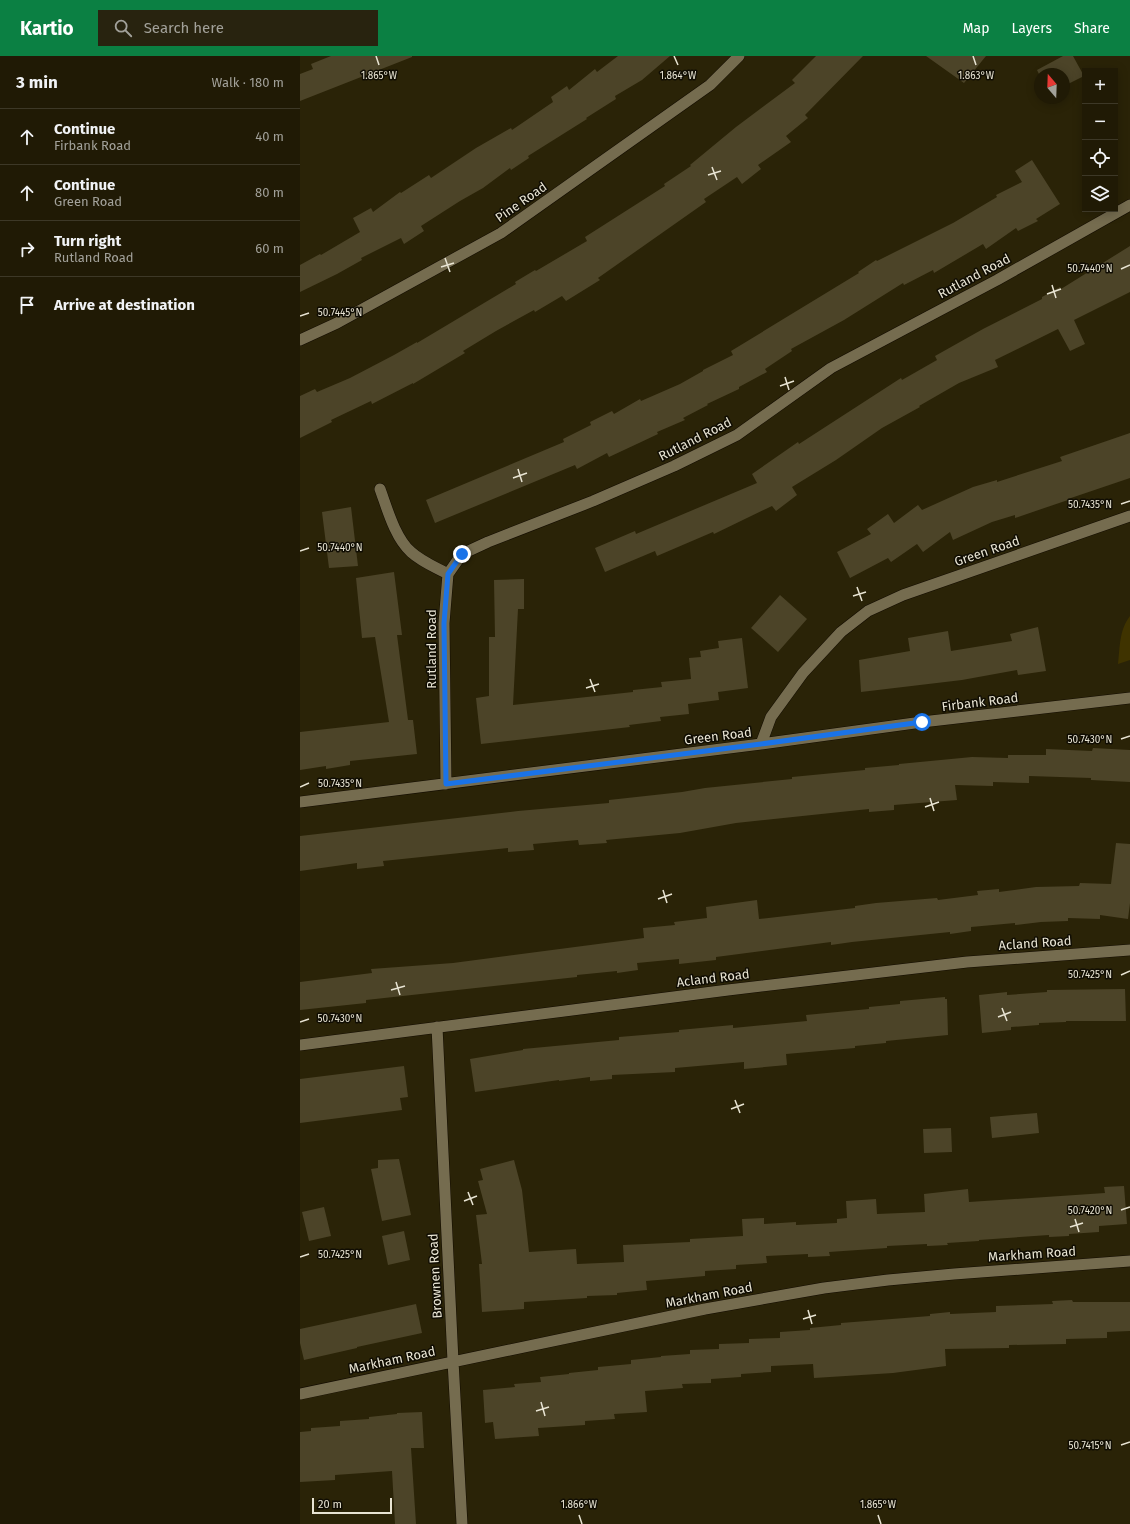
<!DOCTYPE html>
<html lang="en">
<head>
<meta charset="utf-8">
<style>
	:root { --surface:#201a05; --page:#28230f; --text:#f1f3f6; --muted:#a2a19a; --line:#3d3827; --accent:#0b8043 }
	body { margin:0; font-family:"Fira Sans",sans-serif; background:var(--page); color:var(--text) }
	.controls { position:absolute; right:12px; top:12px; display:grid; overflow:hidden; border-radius:0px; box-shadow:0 2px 10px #0003 }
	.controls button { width:36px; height:36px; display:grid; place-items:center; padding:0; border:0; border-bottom:1px solid var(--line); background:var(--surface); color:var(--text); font:20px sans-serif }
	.compass { position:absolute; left:734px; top:12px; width:36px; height:36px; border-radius:50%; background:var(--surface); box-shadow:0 2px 10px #0003; rotate:341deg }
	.scale { position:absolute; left:12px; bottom:10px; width:80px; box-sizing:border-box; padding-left:4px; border:2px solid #e8e4d3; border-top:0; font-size:11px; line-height:14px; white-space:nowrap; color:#e8e4d3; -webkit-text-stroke:3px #100d03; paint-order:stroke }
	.stop { position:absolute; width:12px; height:12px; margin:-9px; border:3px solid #1a73e8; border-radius:50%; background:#fff }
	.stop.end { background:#1a73e8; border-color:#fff; box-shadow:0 1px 4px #0008 }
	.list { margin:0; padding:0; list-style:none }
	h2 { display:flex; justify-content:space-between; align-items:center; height:52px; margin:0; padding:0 16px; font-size:17px }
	h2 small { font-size:13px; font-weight:400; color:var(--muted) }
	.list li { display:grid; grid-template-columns:26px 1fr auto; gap:12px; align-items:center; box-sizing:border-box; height:56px; padding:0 16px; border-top:1px solid var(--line) }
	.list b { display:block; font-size:15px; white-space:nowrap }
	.list p { margin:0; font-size:13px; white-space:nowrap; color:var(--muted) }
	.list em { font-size:13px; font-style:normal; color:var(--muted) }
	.icon { flex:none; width:22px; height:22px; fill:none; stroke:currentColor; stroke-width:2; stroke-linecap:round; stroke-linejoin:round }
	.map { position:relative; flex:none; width:830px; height:1468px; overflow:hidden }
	header { display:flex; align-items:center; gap:24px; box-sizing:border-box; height:56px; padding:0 20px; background:var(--accent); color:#fff }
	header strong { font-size:19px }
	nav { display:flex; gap:22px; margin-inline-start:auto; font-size:14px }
	.search { width:280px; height:36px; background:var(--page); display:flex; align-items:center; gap:10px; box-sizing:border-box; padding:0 14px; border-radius:0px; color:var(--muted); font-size:15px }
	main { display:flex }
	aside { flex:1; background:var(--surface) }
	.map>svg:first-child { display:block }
	.green { fill:#3f3300 }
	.building { fill:#4c4428 }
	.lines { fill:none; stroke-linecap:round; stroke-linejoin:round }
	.minor-casing { stroke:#130c00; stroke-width:12 }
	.minor { stroke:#756c4f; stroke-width:11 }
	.route { stroke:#1a73e8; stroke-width:5 }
	.ticks { fill:none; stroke:#e8e4d3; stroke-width:1.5 }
	.labels { text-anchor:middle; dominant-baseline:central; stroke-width:3; stroke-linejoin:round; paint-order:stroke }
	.street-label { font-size:13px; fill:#e8e4d3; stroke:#100d03 }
	.ticks-label { font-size:10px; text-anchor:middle; fill:#e8e4d3; stroke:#100d03; stroke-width:3; stroke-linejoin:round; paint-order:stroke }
</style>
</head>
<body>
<header>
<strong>Kartio</strong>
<div class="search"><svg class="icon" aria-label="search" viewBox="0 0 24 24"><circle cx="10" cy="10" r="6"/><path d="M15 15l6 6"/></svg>Search here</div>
<nav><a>Map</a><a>Layers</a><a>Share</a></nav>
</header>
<main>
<aside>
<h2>3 min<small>Walk · 180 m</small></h2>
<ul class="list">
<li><svg class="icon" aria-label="ahead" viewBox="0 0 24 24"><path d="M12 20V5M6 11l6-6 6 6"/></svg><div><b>Continue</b><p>Firbank Road</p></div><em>40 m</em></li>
<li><svg class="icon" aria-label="ahead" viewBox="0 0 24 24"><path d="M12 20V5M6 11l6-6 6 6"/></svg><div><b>Continue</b><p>Green Road</p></div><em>80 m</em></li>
<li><svg class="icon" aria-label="right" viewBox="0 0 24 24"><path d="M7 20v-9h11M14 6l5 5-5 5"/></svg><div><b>Turn right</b><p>Rutland Road</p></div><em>60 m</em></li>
<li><svg class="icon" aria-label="arrive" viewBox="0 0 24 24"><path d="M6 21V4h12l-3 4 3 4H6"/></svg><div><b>Arrive at destination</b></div></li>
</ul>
</aside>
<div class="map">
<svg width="830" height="1468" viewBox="0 0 830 1468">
	<rect width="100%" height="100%" fill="#2a2307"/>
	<path class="green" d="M 830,560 L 830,604 L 818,608 C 820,592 819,574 830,560 Z"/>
	<path class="building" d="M 31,0 L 112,0 L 112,1 L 0,45 L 0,18 L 13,13 L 11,8 Z
		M 318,0 L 370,0 L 342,24 L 315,40 L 316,43 L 286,62 L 287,63 L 228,100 L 229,102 L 211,114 L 210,112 L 183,132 L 160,145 L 121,170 L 124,175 L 104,188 L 101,182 L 61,202 L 62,204 L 37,218 L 0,236 L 0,209 L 20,198 L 21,199 L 60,176 L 53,162 L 71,152 L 73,156 L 100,136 L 101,137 L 129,119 L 131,122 L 176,92 L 211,72 L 212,74 L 253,46 L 251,41 L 267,30 L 269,34 L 295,13 L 297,16 Z
		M 516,0 L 563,0 L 505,59 L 508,62 L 486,80 L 491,86 L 458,109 L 461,113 L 442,128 L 437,121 L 404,143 L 406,146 L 298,222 L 300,224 L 266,245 L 262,240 L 235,256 L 234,254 L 196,275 L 163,295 L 165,297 L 113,328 L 113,327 L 72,348 L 71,345 L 31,364 L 32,366 L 0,382 L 0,340 L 15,333 L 17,336 L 50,322 L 94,299 L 117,286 L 117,287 L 216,228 L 215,226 L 235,214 L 236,215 L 287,185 L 285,181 L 365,130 L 364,128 L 391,110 L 390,109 L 436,71 L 495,27 L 492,24 Z
		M 626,0 L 686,0 L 664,27 Z
		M 763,0 L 773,0 L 784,20 L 764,30 L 764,18 L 740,18 L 740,20 L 737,14 Z
		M 732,104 L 760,148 L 736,163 L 738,165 L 718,175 L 716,172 L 686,193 L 683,188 L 634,217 L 633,214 L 604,229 L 603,227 L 544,264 L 491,293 L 492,295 L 465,313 L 467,316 L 439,331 L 439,333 L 407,348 L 408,349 L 383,362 L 385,364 L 357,376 L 358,378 L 339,387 L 309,401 L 307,397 L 277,413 L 275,409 L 135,467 L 126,444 L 264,386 L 263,383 L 291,369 L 290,366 L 312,355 L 314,358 L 340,343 L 341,345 L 380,328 L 403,315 L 403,314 L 433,299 L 431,295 L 559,217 L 558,216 L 576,204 L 577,205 L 653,167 L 697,141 L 696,139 L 722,126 L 715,115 Z
		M 830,190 L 830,236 L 774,264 L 785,288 L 770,295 L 758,273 L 695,304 L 698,311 L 659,327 L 619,350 L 620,351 L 582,372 L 536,404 L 492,431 L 497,439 L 476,455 L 472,450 L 414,478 L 413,476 L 357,500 L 355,495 L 305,516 L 295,492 L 335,475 L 336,478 L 457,427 L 452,418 L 498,386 L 499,388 L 601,322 L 602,324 L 637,304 L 635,300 L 683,273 L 742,243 L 742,241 L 760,231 L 761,233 Z
		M 830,377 L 830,422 L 768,443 L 768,444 L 715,462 L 715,459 L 692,466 L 653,484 L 650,476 L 623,496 L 617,488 L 591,506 L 588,502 L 550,522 L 537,496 L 571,478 L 567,473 L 588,458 L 594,467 L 618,449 L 622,454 L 673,431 L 697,424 L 697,426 L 762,405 L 760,401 Z
		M 51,451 L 58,510 L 29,512 L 22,456 Z
		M 94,516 L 102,579 L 97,579 L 108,664 L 113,664 L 117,698 L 50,705 L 50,709 L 26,713 L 26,710 L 0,714 L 0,676 L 89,666 L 75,581 L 62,582 L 56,522 Z
		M 224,523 L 224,553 L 218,553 L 213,649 L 333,636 L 333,634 L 362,631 L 361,626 L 391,623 L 389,602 L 401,601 L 400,595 L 419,592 L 418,585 L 442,582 L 448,632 L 418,636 L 419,644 L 388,648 L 389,658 L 360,661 L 361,665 L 329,669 L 330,671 L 181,688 L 176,642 L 189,640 L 189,581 L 195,581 L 194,524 Z
		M 480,539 L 507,563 L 478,596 L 451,572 Z
		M 738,571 L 746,615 L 718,619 L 717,614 L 662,624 L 561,636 L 559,604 L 610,595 L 608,582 L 648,575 L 651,595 L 712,585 L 710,578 Z
		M 793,692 L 830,694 L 830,726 L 791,724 L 791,722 L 729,720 L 729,727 L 693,726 L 693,730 L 655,729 L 657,744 L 594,749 L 594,754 L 569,756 L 569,753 L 436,767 L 380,777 L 306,784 L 307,787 L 279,789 L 278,784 L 233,788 L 234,794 L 208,796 L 208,792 L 83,805 L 84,810 L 57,813 L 57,807 L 0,815 L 0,780 L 218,755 L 309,747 L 309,744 L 382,736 L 405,732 L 492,723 L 492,721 L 565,714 L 565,712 L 599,709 L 599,708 L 672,701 L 708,702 L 708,699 L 746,699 L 746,693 L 792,695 Z
		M 816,787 L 830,788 L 830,847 L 828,863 L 800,859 L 800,863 L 768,862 L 768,865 L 741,866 L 715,869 L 715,867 L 671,871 L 671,875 L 650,878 L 650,876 L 552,886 L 531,889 L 531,886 L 416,901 L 416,904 L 379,908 L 379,903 L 337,907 L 338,914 L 317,917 L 317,915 L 277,919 L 277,921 L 66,944 L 66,947 L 0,954 L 0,926 L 72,917 L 71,913 L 153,907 L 344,882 L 343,872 L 375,869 L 374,866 L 407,862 L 406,851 L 457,844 L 459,863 L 555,852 L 555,850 L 576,847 L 637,842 L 638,844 L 678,839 L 677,835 L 699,833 L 699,836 L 736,831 L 779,830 L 780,827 L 811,828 Z
		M 825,933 L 826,965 L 766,965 L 766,966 L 739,967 L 739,969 L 711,971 L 711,974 L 682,977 L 679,939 L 707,936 L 707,939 L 747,936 L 747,934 Z
		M 645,941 L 645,943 L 647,943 L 648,979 L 586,985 L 586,987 L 555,990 L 555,992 L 486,998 L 487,1009 L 444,1013 L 444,1006 L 375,1012 L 375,1016 L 312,1019 L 312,1023 L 290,1025 L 290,1021 L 259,1025 L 259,1024 L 175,1036 L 170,1003 L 223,994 L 223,993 L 319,984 L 319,981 L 379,976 L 379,974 L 433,969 L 433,972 L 507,965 L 506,959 L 569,953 L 569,951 L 600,948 L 600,945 Z
		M 104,1010 L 108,1041 L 100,1042 L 102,1054 L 0,1067 L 0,1023 Z
		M 737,1057 L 739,1077 L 692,1082 L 690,1061 Z
		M 651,1072 L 652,1096 L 624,1097 L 623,1073 Z
		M 99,1103 L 111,1159 L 82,1165 L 71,1113 L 78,1112 L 78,1104 Z
		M 214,1104 L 222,1134 L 229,1196 L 276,1193 L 277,1208 L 324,1206 L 323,1189 L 390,1186 L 390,1183 L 443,1180 L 442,1163 L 464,1162 L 464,1168 L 496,1166 L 496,1169 L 537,1167 L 537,1163 L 547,1162 L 546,1145 L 576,1143 L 577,1158 L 625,1156 L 624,1138 L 668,1133 L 669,1146 L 805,1137 L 804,1131 L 824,1130 L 827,1168 L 799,1170 L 799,1176 L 769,1178 L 769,1180 L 749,1181 L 749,1179 L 679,1184 L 679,1185 L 647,1187 L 648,1189 L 627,1190 L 627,1188 L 587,1190 L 587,1192 L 529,1196 L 530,1200 L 508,1201 L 508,1198 L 466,1200 L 467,1207 L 436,1209 L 436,1213 L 405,1215 L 405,1220 L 346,1225 L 347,1234 L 317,1237 L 317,1239 L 287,1240 L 287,1242 L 224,1246 L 224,1253 L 182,1256 L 179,1208 L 182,1208 L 176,1159 L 187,1158 L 178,1125 L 183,1124 L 180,1113 Z
		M 24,1151 L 31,1180 L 9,1185 L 2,1156 Z
		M 104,1175 L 110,1204 L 88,1209 L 82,1180 Z
		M 772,1244 L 773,1246 L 830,1246 L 830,1275 L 807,1276 L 807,1282 L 766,1283 L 766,1288 L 709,1289 L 709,1292 L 645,1293 L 646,1310 L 593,1317 L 514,1322 L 513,1308 L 471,1310 L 471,1316 L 441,1318 L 441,1321 L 411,1323 L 411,1327 L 382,1328 L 383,1332 L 345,1335 L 347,1356 L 314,1358 L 315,1363 L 285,1365 L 285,1369 L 238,1372 L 239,1380 L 195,1383 L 193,1366 L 185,1367 L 183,1334 L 215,1331 L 214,1328 L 241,1326 L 240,1321 L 269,1318 L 269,1317 L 298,1314 L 298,1311 L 331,1308 L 331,1304 L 361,1301 L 361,1300 L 390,1298 L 390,1294 L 419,1293 L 419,1288 L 449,1287 L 449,1283 L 480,1282 L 480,1276 L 510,1274 L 510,1272 L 541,1269 L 541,1267 L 630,1260 L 630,1258 L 650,1256 L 650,1258 L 696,1256 L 696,1250 L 753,1248 L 752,1245 Z
		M 116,1248 L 122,1277 L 57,1291 L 57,1292 L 4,1304 L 0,1287 L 0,1273 Z
		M 122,1356 L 124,1392 L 111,1392 L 116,1468 L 95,1468 L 92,1415 L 35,1419 L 35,1424 L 0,1426 L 0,1376 L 11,1375 L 11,1372 L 40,1370 L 40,1365 L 69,1363 L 69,1361 L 97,1358 L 97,1357 Z"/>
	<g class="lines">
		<g class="minor-casing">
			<path id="minor" d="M 0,284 L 37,267 L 201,177 L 410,29 L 439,0
				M 80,433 C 87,452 95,482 111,496 C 122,506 135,511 148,518
				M 461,688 L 622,666 L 830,642
				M 146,728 L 144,567 L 148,518 L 162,498 L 188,486 L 293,445 L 374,410 L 437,379 L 531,312 L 697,224 L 830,149
				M 0,746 L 461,688 L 471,661 L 503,617 L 541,576 L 568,555 L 603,539 L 830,460
				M 137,971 L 153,1305 L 162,1468
				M 0,989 L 428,934 L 667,906 L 830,894
				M 0,1338 L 405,1253 L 524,1232 L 588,1224 L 654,1218 L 830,1205"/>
		</g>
		<use href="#minor" class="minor"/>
	</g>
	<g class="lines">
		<path class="route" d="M 162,498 L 148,518 L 144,567 L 146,728 L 461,688 L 622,666"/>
	</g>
	<path class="ticks" d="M 76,0 L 79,9M 374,0 L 378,9M 673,0 L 676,9M 412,111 L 417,124M 408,119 L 421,115M 145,202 L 150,216M 141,211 L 154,207M 821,213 L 830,209M 752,229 L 756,242M 747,238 L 761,233M 0,260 L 9,257M 485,321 L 489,334M 480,330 L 494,325M 218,413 L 222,426M 213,422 L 227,417M 821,448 L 830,445M 0,495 L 9,492M 557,531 L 562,545M 553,540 L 566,536M 290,623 L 295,636M 286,632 L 299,628M 821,683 L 830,680M 0,731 L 9,727M 630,742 L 634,755M 625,751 L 639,746M 363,834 L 367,847M 358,843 L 372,838M 821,919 L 830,915M 96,926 L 100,939M 91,934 L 105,930M 702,952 L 707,965M 698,961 L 711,956M 0,966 L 9,963M 435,1044 L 440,1057M 431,1053 L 444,1048M 168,1136 L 173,1149M 164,1145 L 177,1140M 821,1154 L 830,1151M 775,1163 L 779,1176M 770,1171 L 783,1167M 0,1201 L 9,1198M 508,1254 L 512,1268M 503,1263 L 516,1259M 241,1346 L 245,1360M 236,1355 L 249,1351M 821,1389 L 830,1386M 279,1459 L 282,1468M 578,1459 L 581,1468"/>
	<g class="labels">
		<g class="street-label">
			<text transform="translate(221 146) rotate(-35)">Pine Road</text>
			<text transform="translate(674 220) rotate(-28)">Rutland Road</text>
			<text transform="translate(395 383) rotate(-27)">Rutland Road</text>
			<text transform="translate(687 495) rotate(-19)">Green Road</text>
			<text transform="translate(131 593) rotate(-90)">Rutland Road</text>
			<text transform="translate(680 646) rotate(-7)">Firbank Road</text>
			<text transform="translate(418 680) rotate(-7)">Green Road</text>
			<text transform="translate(735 887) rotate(-4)">Acland Road</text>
			<text transform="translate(413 922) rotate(-7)">Acland Road</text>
			<text transform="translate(732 1198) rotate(-4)">Markham Road</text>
			<text transform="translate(135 1220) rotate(-93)">Brownen Road</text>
			<text transform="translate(409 1239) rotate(-11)">Markham Road</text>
			<text transform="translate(92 1304) rotate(-12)">Markham Road</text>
		</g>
	</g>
	<g class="ticks-label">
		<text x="378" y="23">1.864°W</text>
		<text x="676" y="23">1.863°W</text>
		<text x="79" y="23">1.865°W</text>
		<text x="790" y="216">50.7440°N</text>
		<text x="40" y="260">50.7445°N</text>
		<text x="790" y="452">50.7435°N</text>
		<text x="40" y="495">50.7440°N</text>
		<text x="790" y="687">50.7430°N</text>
		<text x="40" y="731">50.7435°N</text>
		<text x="790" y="922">50.7425°N</text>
		<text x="40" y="966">50.7430°N</text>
		<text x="790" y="1158">50.7420°N</text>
		<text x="40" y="1202">50.7425°N</text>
		<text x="790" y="1393">50.7415°N</text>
		<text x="279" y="1452">1.866°W</text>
		<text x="578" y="1452">1.865°W</text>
	</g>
</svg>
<div class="controls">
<button>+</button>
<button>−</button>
<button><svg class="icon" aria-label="locate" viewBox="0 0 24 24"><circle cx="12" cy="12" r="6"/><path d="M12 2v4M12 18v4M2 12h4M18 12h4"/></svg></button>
<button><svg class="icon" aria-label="layers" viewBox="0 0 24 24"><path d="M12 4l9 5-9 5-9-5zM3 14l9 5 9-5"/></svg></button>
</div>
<svg class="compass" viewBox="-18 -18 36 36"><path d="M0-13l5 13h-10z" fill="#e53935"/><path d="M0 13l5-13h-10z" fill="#a2a19a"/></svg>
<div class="scale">20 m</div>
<div class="stop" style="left:622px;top:666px"></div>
<div class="stop end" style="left:162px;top:498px"></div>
</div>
</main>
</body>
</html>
